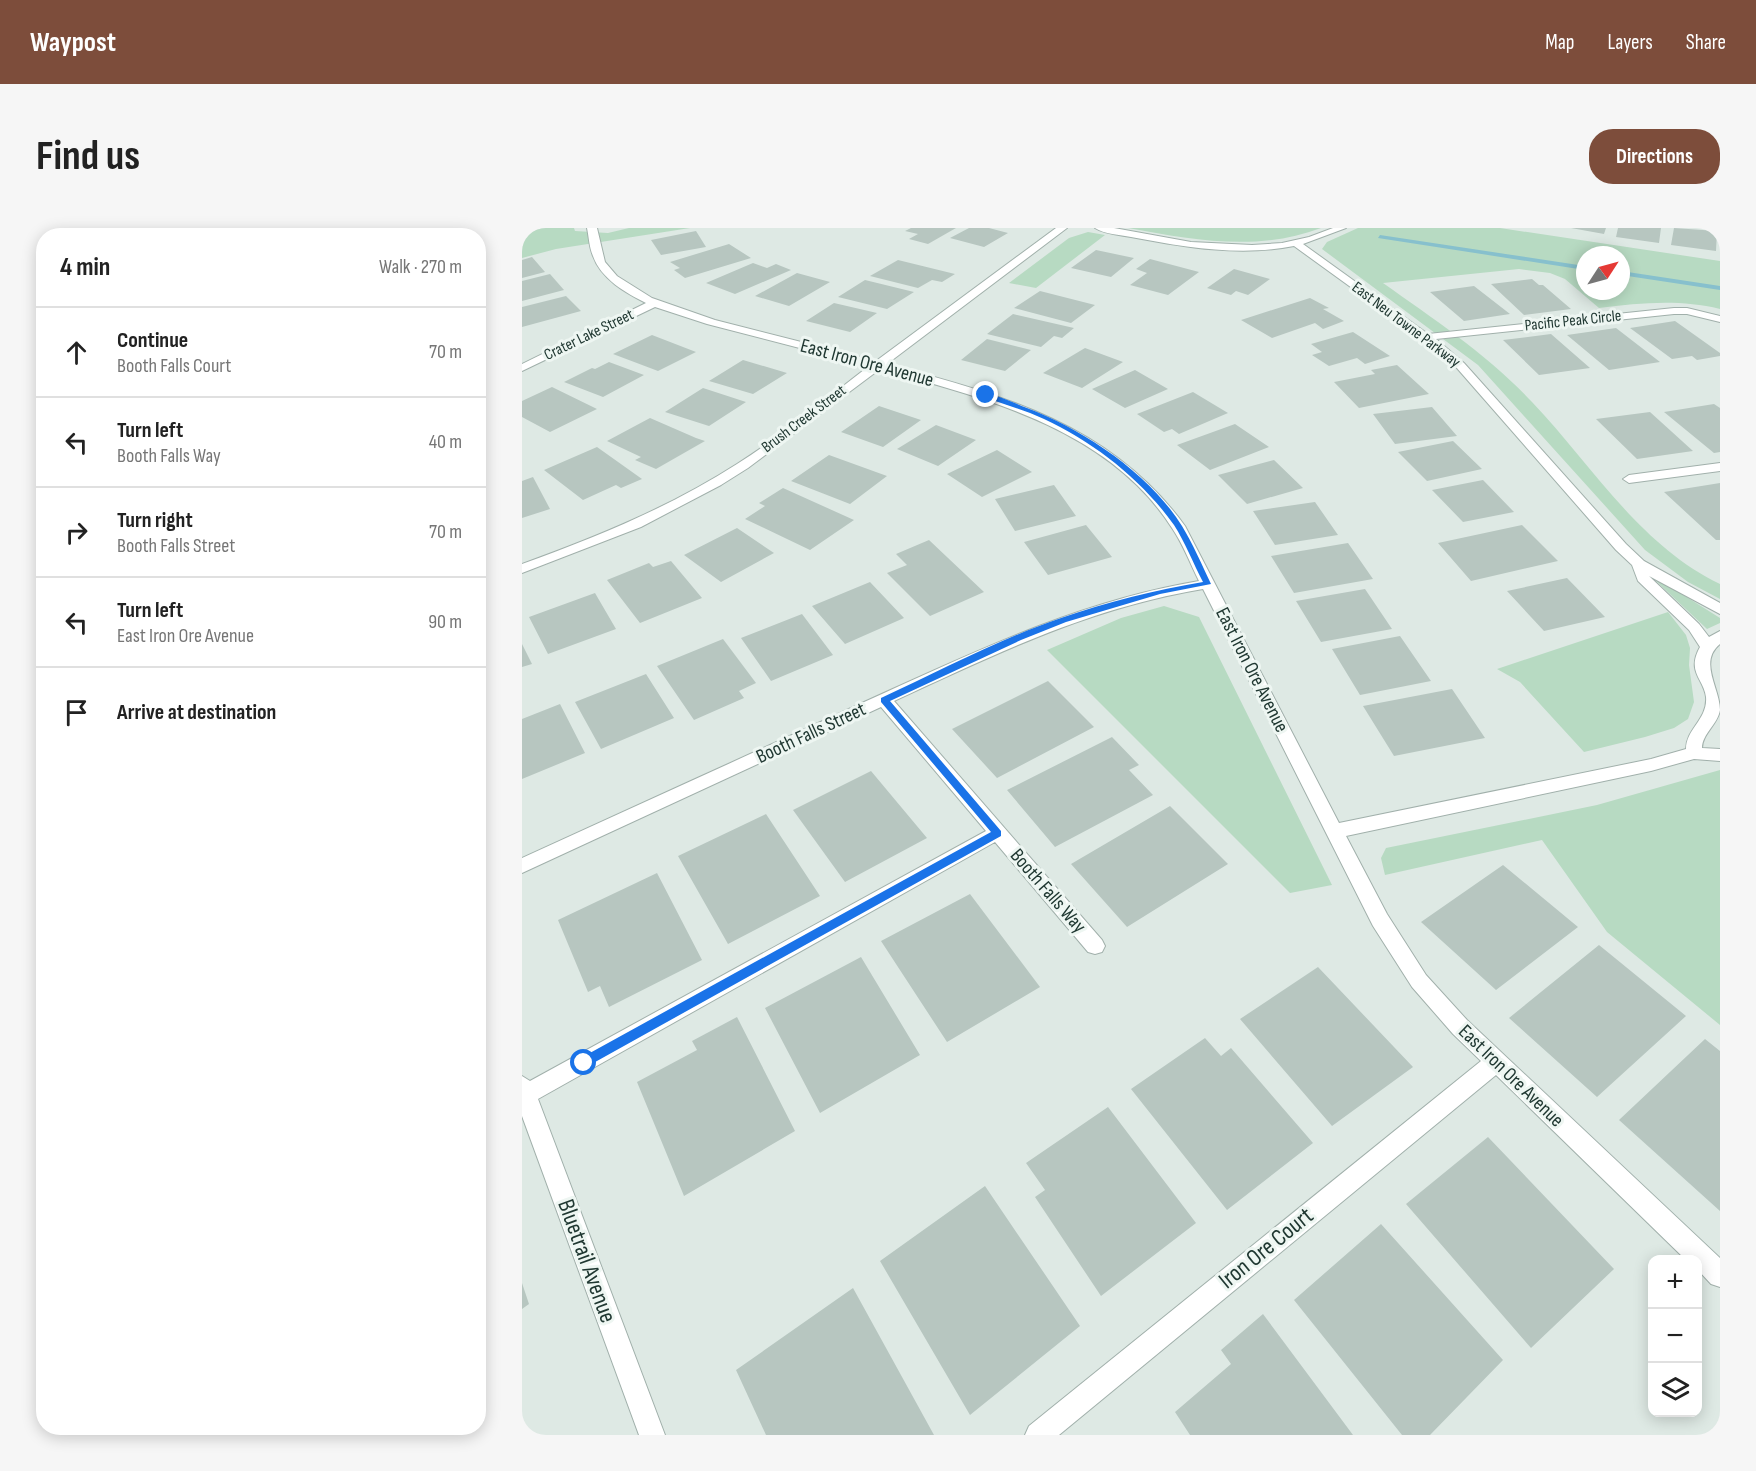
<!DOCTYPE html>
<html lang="en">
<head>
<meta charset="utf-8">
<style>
	:root { --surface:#fff; --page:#f6f6f6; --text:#222; --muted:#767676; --line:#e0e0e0; --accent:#7d4d3b }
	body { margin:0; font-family:"Sofia Sans Condensed",sans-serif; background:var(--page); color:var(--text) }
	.controls { position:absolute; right:18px; bottom:18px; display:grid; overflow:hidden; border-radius:12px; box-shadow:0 3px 15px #0003 }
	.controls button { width:54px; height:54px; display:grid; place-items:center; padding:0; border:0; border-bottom:2px solid var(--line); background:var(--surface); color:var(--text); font:30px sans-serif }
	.compass { position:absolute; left:1054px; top:18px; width:54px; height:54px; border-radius:50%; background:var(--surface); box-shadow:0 3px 15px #0003; rotate:54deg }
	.stop { position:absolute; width:18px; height:18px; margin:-14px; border:4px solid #1a73e8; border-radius:50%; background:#fff }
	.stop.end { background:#1a73e8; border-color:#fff; box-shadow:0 2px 6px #0008 }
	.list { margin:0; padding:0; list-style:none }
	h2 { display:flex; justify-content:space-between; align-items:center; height:78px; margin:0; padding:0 24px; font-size:26px }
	h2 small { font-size:20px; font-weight:400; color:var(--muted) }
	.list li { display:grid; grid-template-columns:39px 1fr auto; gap:18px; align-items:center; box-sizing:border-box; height:90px; padding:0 24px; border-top:2px solid var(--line) }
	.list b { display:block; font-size:22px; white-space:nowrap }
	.list p { margin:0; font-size:20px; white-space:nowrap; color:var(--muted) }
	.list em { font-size:20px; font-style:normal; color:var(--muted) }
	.icon { flex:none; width:33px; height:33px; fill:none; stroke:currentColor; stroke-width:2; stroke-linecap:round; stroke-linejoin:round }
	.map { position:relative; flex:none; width:1198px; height:1207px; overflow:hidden; border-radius:24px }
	header { display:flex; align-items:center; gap:36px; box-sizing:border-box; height:84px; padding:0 30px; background:var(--accent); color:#fff }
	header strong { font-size:28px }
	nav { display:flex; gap:33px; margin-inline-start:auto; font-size:21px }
	.intro { display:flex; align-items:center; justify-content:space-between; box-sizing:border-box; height:144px; padding:0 36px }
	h1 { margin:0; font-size:42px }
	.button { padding:15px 27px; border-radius:24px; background:var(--accent); color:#fff; font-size:21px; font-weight:700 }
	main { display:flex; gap:36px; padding:0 36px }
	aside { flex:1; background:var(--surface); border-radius:24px; box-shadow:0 3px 15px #0003 }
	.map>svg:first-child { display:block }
	.green { fill:#b7dac2; fill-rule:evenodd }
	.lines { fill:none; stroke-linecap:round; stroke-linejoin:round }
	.stream { fill:#87c0cd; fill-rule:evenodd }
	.building { fill:#b7c6c0 }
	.minor-casing { stroke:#a1b0ab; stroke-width:2 }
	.minor { fill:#fff; fill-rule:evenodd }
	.route { fill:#1a73e8 }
	.labels { text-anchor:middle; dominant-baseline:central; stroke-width:6; stroke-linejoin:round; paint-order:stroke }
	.far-street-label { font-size:16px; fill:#203832; stroke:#eef6f2 }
	.street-label { font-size:20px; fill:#203832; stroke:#eef6f2 }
	.near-street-label { font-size:24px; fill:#203832; stroke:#eef6f2 }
</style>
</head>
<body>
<header>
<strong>Waypost</strong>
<nav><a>Map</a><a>Layers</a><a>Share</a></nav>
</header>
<div class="intro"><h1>Find us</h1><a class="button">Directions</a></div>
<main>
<aside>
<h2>4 min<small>Walk · 270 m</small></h2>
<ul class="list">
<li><svg class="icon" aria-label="ahead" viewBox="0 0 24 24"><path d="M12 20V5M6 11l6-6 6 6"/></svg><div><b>Continue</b><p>Booth Falls Court</p></div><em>70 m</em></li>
<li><svg class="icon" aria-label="left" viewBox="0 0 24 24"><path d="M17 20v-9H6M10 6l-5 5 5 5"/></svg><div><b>Turn left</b><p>Booth Falls Way</p></div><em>40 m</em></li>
<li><svg class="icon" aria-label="right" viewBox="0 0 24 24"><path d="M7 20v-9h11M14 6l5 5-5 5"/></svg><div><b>Turn right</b><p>Booth Falls Street</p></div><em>70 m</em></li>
<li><svg class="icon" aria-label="left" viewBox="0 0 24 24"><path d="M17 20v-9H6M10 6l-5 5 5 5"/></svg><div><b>Turn left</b><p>East Iron Ore Avenue</p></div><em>90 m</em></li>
<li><svg class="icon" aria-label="arrive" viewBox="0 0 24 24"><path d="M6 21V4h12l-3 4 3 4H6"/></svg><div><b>Arrive at destination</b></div></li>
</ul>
</aside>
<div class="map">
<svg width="1198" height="1207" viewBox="0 0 1198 1207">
	<rect width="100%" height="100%" fill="#dee9e4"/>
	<path class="green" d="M 19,0 L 52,0 L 53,3 L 86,5 L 107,0 L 168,0 L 34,21 L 0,30 L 0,4 Z
		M 606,0 L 799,0 C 736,24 671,12 606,0 Z
		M 836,0 L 978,0 L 1198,33 L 1198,81 C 1157,71 1118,75 1077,80 L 1043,51 L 1028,45 L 997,41 L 861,55 C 913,92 966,127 1010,174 C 1070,237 1117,317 1198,356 L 1198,371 L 1166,354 L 1123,322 L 956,137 L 800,21 L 805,14 ZM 1063,27 L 1099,27 L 1099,63 L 1063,63 Z
		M 566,4 L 583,7 L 514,60 L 487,55 L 547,10 Z
		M 1134,353 L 1139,353 L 1198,390 L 1198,395 L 1185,401 Z
		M 642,378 L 677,389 L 810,657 L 768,665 L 525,422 L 599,390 Z
		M 1146,384 L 1164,407 L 1168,420 L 1167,437 L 1172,474 L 1166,491 L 1152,500 L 1123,509 L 1062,524 L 998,454 L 975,441 Z
		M 1198,542 L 1198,797 L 1085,704 L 1020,612 L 863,647 L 859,630 L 864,620 L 1075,577 Z"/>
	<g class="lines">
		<path class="stream" d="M 858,7 L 1063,38 L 1063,42 L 856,10 Z
			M 1099,43 L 1198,58 L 1198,62 L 1099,47 Z"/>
	</g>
	<path class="building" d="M 389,0 L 434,0 L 406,16 L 387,11 L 396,6 L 383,3 Z
		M 447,0 L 467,0 L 486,5 L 462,19 L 428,10 Z
		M 1049,0 L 1084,0 L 1082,6 Z
		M 1096,0 L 1139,0 L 1137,15 L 1094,9 Z
		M 1152,0 L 1195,3 L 1194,23 L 1149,17 Z
		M 174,3 L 184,19 L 139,27 L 129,12 Z
		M 207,16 L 229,30 L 163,50 L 152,42 L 158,40 L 148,34 Z
		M 574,22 L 612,30 L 589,49 L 549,40 Z
		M 10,29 L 23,44 L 0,50 L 0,32 Z
		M 628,31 L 677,44 L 646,67 L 608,57 L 625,45 L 614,41 Z
		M 376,32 L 433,46 L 420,54 L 410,52 L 396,60 L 348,48 Z
		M 231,35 L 245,40 L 254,36 L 269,42 L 213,66 L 184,55 Z
		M 712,41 L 748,51 L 726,67 L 714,63 L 709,67 L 685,60 Z
		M 275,45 L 308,54 L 267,78 L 233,68 Z
		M 28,46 L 42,62 L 0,73 L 0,53 Z
		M 1010,51 L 1017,57 L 1021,57 L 1049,81 L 1002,87 L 969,56 Z
		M 343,52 L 392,64 L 365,81 L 316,69 Z
		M 952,58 L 988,86 L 942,93 L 908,64 Z
		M 518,63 L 573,77 L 549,95 L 492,80 Z
		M 44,68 L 59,83 L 0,99 L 0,79 Z
		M 788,70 L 807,80 L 801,81 L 822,93 L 801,101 L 793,95 L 750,110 L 719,92 Z
		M 312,75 L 355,85 L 328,104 L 284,93 Z
		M 491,86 L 552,100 L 540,110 L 532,108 L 519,119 L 465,106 Z
		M 1153,93 L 1198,125 L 1198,128 L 1175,132 L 1170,128 L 1150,131 L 1108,100 Z
		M 1094,100 L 1138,134 L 1087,142 L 1045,107 Z
		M 831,104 L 868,128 L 843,136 L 835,130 L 807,138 L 790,127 L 800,124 L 789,116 Z
		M 1029,106 L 1068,140 L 1017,147 L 981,112 Z
		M 130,107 L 174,124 L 136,143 L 91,126 Z
		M 465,111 L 509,122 L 483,143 L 439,132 Z
		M 563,120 L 601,134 L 560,160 L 521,145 Z
		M 221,132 L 265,145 L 231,166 L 187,153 Z
		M 87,134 L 122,147 L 81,169 L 42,154 L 70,140 L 73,141 Z
		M 875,137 L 907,166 L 837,180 L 812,154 L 853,146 L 849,142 Z
		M 613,142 L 646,161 L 603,180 L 570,161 Z
		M 30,159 L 75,181 L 28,204 L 0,189 L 0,173 Z
		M 181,160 L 224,174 L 187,198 L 143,184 Z
		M 671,164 L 706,185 L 657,206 L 650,201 L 642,204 L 615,186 Z
		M 1192,176 L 1198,180 L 1198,224 L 1192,225 L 1142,184 Z
		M 357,178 L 399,192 L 361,219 L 319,204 Z
		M 910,179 L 935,208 L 873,216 L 851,186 Z
		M 1128,184 L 1171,223 L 1115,231 L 1074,191 Z
		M 128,190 L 174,210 L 183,213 L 134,241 L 113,232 L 119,229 L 85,213 Z
		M 713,196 L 747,219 L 688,242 L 655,217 Z
		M 414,197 L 454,212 L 416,238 L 375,221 Z
		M 931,213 L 960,241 L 905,253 L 876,224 Z
		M 75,219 L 120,251 L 99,260 L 94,257 L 61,272 L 22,242 Z
		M 475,222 L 510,244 L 460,269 L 425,246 Z
		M 307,227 L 365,248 L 328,276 L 269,253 Z
		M 752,232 L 781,260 L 725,276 L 696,247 Z
		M 11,249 L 28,281 L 0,290 L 0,253 Z
		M 961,252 L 992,284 L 941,294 L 910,262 Z
		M 1198,255 L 1198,312 L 1194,312 L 1142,264 Z
		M 532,257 L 554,288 L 493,303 L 473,271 Z
		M 261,260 L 332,292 L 288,322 L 223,291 L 243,278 L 237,275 Z
		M 793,274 L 816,307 L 753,317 L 731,283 Z
		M 564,297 L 590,329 L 526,347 L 502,314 Z
		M 1000,297 L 1036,333 L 949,353 L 916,315 Z
		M 215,300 L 252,325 L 199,354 L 162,327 Z
		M 407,312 L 462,364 L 408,388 L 365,345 L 385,337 L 374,326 Z
		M 826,315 L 851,351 L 772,365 L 749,328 Z
		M 149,333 L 180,370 L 118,395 L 85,352 L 127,335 L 131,339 Z
		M 1045,350 L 1083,389 L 1022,403 L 985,363 Z
		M 348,354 L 382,390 L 323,416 L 290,378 Z
		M 843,361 L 870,401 L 799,414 L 774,373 Z
		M 73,365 L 94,401 L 26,426 L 7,389 Z
		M 280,386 L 311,427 L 249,453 L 219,410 Z
		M 878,408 L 909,453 L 838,467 L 810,421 Z
		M 201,411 L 234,455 L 217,463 L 222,470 L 172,492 L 135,438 Z
		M 0,416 L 10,436 L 0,439 Z
		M 124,446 L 152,490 L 79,521 L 53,474 Z
		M 526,453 L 572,499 L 475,550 L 430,501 Z
		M 930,461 L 963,510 L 872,528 L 841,478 Z
		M 38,476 L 63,525 L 0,551 L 0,491 Z
		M 590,509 L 617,537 L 607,542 L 631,567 L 533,619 L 485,562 Z
		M 349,543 L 405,610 L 323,654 L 271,582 Z
		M 648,578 L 706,636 L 605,699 L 549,636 Z
		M 244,586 L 298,668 L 206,716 L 156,628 Z
		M 981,637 L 1056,699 L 974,762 L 899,694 Z
		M 135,645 L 180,732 L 87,779 L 78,758 L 66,764 L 36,692 Z
		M 448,666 L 518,759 L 425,814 L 359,713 Z
		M 1077,717 L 1164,788 L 1075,869 L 987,790 Z
		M 339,729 L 398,827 L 298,885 L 243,780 Z
		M 796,739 L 891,839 L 810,898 L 718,791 Z
		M 215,789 L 273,903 L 162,968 L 115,854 L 175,822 L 170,813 Z
		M 683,810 L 699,828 L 709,820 L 791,915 L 705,982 L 609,861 Z
		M 1183,811 L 1198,823 L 1198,983 L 1097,892 Z
		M 586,879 L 674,995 L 579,1068 L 513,969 L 523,962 L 504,935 Z
		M 966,909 L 1092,1041 L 1009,1120 L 884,976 Z
		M 463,958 L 558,1098 L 448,1187 L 358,1033 Z
		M 859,996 L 981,1132 L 908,1207 L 880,1207 L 772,1072 Z
		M 0,1055 L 7,1076 L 0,1081 Z
		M 331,1060 L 412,1207 L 244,1207 L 214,1142 Z
		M 741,1086 L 831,1207 L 668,1207 L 653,1184 L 709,1136 L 699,1122 Z"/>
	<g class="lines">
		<g class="minor-casing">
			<path id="minor" d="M 65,0 L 75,0 L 83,34 L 95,48 L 130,70 L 193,92 L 354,133 L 534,0 L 545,0 L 365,136 C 480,167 589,196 663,298 L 817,595 L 1129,531 L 1164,521 C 1164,501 1186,491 1184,469 C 1182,451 1164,444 1178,419 L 1167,402 L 1116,353 L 1110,337 L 1094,322 L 934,139 L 917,123 L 772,18 C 718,29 662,19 609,9 C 598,7 582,6 573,0 L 592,0 L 669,14 L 730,17 L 760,15 L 787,9 L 811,0 L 824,0 L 781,16 L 906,106 L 1152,80 L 1165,80 L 1198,88 L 1198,94 L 1165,86 L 1152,86 L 914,111 L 942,135 L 1104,316 L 1122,333 L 1198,375 L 1198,386 L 1127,348 L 1177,396 L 1187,409 L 1198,403 L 1198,416 C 1176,434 1198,460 1198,482 C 1196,496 1180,506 1180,520 L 1198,521 L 1198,533 L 1172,531 L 1129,543 L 824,608 L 865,686 L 904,747 L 945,792 L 1198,1030 L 1198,1059 L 1189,1056 L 1176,1042 L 1176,1032 L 1164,1032 L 974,847 L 537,1207 L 503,1207 L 507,1198 L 959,833 L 931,806 L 890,759 L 851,698 L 681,361 C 567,380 476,425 372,473 L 580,712 L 583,718 L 580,724 L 573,726 L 566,724 L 473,614 L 16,871 L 143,1207 L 117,1207 L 0,888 L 0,848 L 8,853 L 464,603 L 359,479 L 0,645 L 0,630 C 113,578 227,527 340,475 C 450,425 557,373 677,353 C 668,335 661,316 650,300 C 587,201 463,170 358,141 L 226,240 L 199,257 L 119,299 L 0,345 L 0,336 C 75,309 148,279 215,236 C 261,207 304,171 347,138 L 185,96 L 133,79 L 0,143 L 0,136 L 124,75 C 104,65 79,51 71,28 C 67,19 67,9 65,0 Z
				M 1198,235 L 1198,243 L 1107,255 L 1101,251 L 1107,247 Z"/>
		</g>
		<use href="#minor" class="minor"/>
	</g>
	<path class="route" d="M 461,166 C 475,166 492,175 505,180 C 561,201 628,246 660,298 C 671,316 680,337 689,356 L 638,366 L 544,394 L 499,412 L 368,473 L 479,603 L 479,608 L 66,838 L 57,838 L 57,831 L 469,604 L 359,474 L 359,470 C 418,443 477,411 539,390 C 585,374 633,362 681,354 C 671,335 663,314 652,297 C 620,252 572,214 522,191 C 502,182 481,176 461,169 Z"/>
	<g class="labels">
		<g class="far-street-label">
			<text transform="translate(1051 93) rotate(-6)">Pacific Peak Circle</text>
			<text transform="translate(884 97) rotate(37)">East Neu Towne Parkway</text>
			<text transform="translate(67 107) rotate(-26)">Crater Lake Street</text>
			<text transform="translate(282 191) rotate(-37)">Brush Creek Street</text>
		</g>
		<g class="street-label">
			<text transform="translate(345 135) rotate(15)">East Iron Ore Avenue</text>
			<text transform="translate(730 442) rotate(63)">East Iron Ore Avenue</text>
			<text transform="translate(289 505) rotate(-25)">Booth Falls Street</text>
			<text transform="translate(526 663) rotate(49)">Booth Falls Way</text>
			<text transform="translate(989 848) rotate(44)">East Iron Ore Avenue</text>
		</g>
		<g class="near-street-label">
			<text transform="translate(744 1020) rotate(-39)">Iron Ore Court</text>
			<text transform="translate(65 1033) rotate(70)">Bluetrail Avenue</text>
		</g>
	</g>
</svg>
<div class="controls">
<button>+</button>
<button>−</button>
<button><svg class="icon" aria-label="layers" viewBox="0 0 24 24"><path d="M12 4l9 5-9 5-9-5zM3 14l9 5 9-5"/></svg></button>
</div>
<svg class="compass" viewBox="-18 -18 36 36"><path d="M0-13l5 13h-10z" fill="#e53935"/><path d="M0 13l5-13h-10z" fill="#767676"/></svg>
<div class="stop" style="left:62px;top:835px"></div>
<div class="stop end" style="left:464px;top:167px"></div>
</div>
</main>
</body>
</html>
